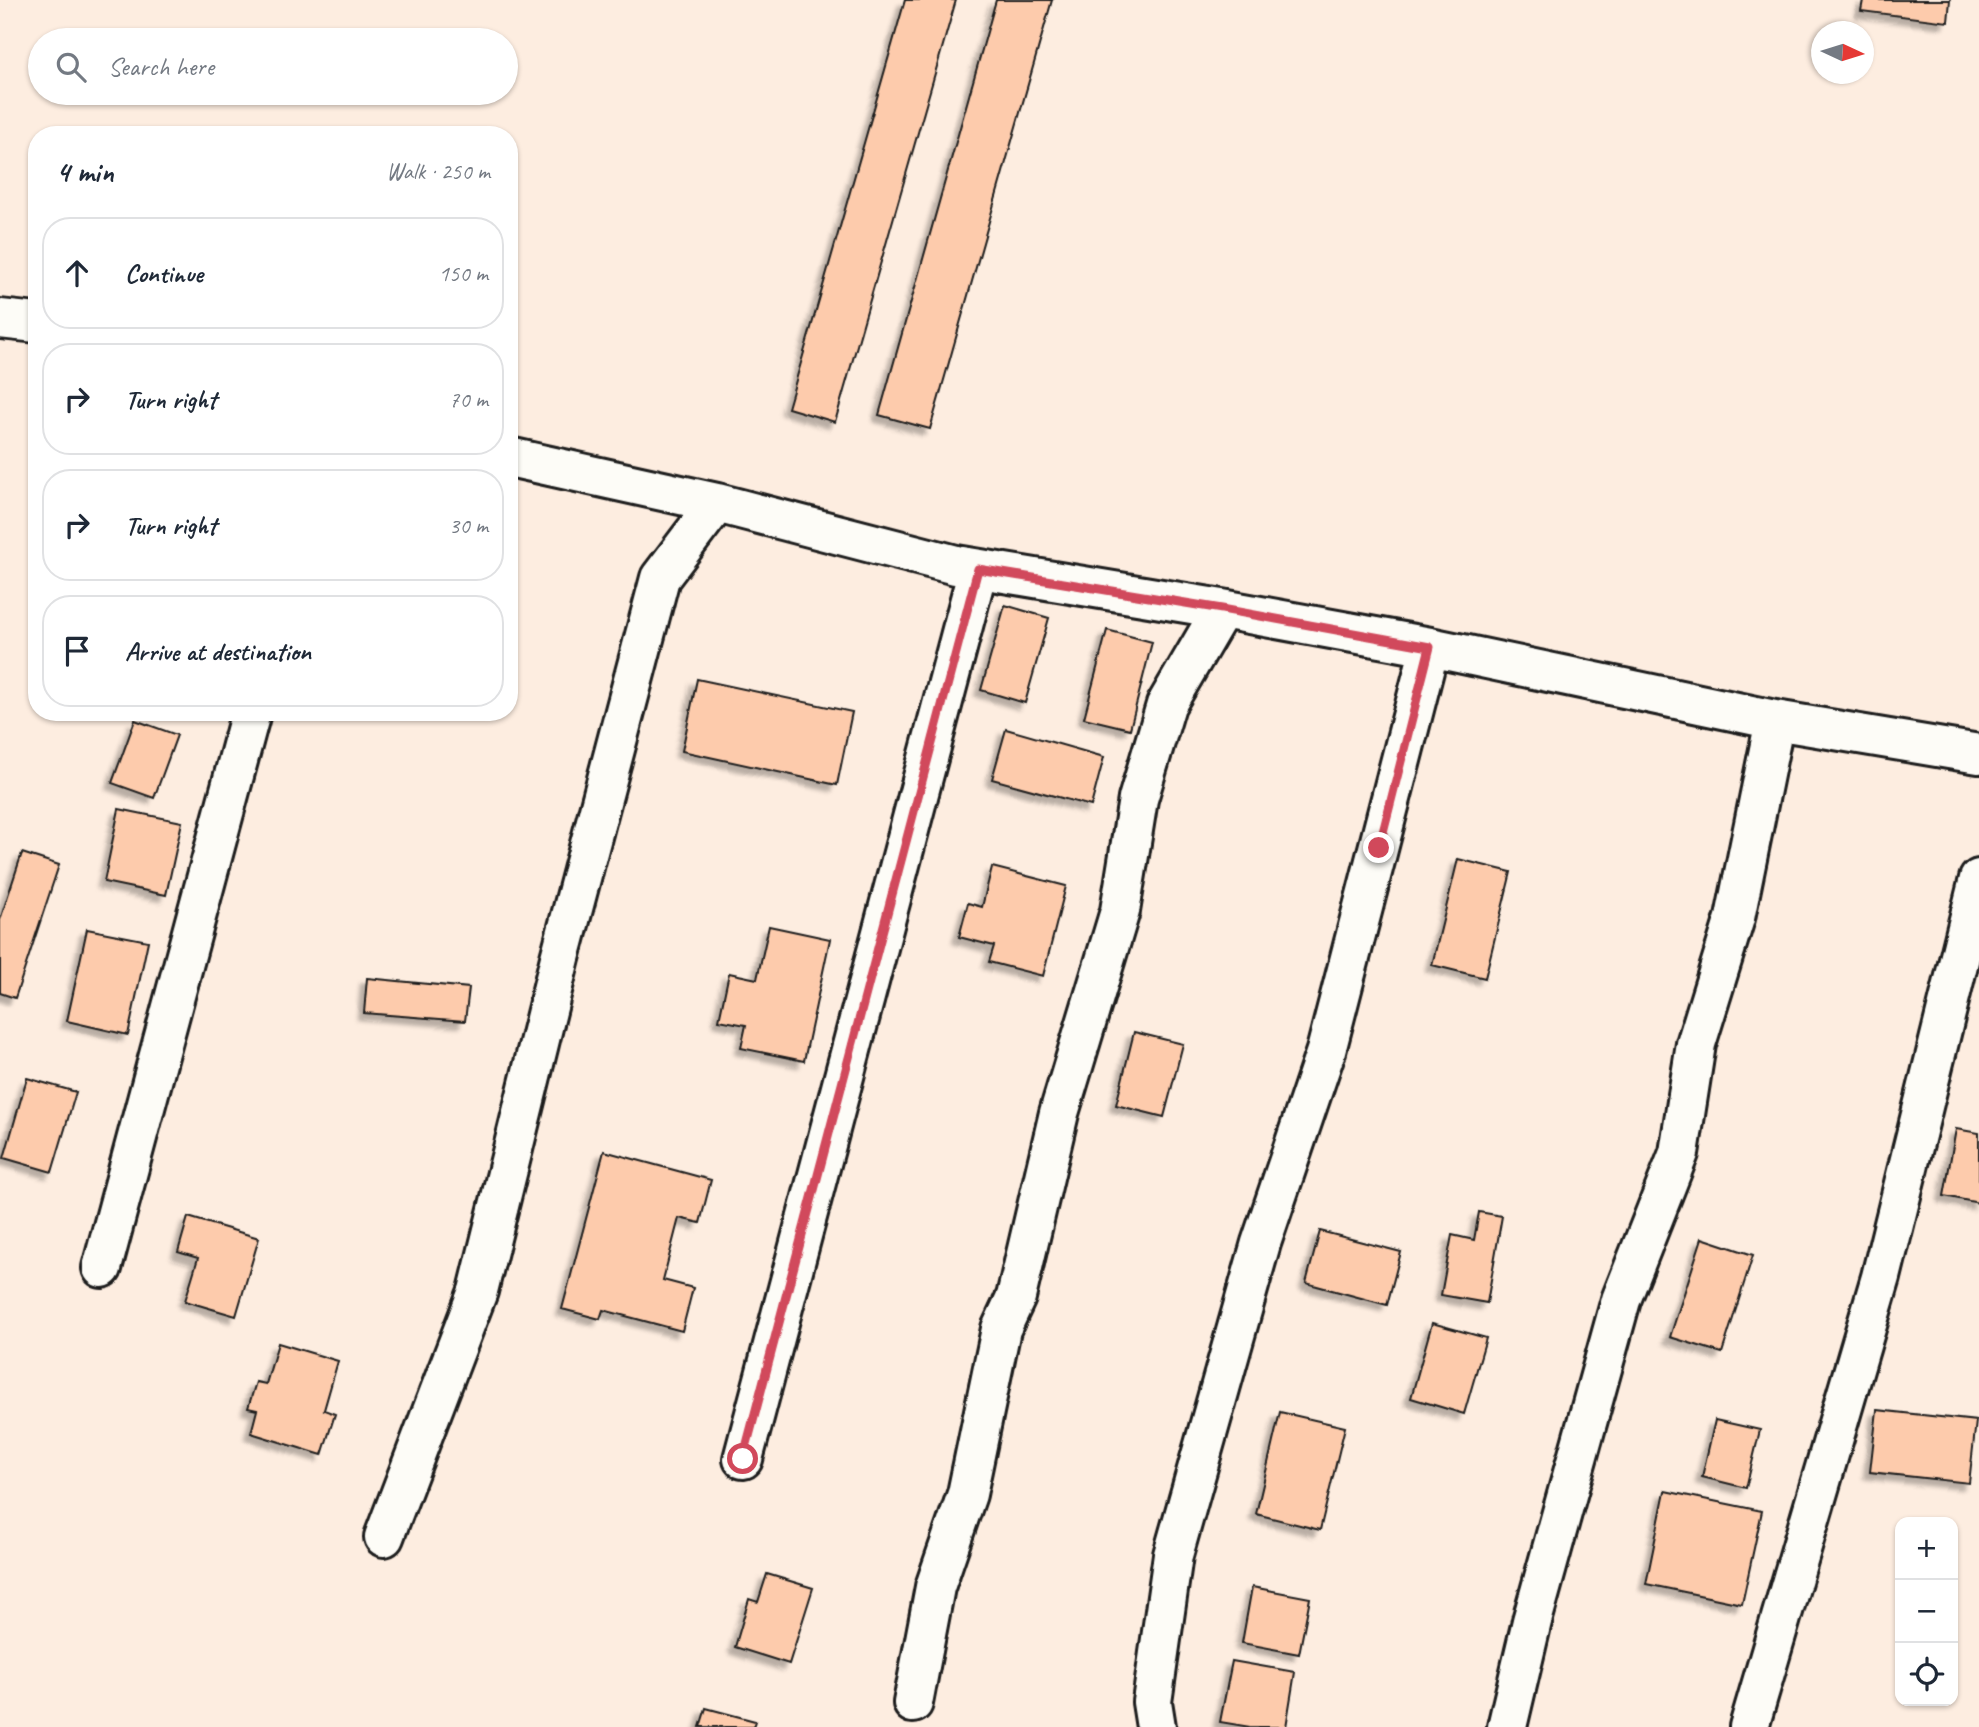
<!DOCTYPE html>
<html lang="en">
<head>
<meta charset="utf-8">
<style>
	:root { --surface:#fff; --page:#f2f2f3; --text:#1f2937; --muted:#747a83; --line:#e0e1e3 }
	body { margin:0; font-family:Caveat,sans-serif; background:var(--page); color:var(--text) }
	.controls { position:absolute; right:21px; bottom:21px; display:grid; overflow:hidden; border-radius:14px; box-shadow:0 2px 5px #0004 }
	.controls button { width:63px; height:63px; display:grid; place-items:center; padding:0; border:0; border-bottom:2px solid var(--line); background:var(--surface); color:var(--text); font:35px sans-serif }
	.compass { position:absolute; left:1811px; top:21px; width:63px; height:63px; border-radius:50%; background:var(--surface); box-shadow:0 2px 5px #0004; rotate:94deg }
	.stop { position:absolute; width:21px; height:21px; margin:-16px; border:5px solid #d1495b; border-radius:50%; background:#fff }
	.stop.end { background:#d1495b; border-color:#fff; box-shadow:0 2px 7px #0008 }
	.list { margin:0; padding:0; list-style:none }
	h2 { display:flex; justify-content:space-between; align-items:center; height:91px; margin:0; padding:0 28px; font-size:30px }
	h2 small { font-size:23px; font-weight:400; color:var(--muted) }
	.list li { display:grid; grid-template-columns:46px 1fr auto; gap:21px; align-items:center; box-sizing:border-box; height:112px; margin:0 14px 14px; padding:0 14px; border:2px solid var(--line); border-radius:28px }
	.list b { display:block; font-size:26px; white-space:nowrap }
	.list em { font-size:23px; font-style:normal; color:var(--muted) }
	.icon { flex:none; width:38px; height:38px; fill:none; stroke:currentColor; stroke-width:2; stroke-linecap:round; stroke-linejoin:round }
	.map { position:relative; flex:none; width:1979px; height:1727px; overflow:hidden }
	.search { position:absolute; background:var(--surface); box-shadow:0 2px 5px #0004; left:28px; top:28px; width:490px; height:77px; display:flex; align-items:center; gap:18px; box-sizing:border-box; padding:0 24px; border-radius:38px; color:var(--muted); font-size:26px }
	.panel { position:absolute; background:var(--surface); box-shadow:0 2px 5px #0004; left:28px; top:126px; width:490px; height:595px; border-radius:28px }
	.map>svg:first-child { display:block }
	.building { fill:#fdcbac; stroke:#1c1c1c; stroke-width:2; filter:url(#shadow) }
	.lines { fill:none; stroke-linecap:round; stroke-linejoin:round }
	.minor-casing { stroke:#1c1c1c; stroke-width:44 }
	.minor { stroke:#fdfcf7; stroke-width:38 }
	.route { stroke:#d1495b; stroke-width:9 }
</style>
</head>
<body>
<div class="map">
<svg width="1979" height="1727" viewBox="0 0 1979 1727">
	<defs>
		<filter id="shadow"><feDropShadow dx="-6" dy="6" stdDeviation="2" flood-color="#0004"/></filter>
	</defs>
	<rect width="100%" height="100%" fill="#fdede0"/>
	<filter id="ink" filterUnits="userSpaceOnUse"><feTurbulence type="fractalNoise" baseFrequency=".0143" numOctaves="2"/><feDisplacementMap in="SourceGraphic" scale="14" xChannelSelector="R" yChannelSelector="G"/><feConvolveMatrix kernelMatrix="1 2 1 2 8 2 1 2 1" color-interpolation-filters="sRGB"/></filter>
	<g filter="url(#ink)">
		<path class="building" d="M 905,0 L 956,0 L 835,422 L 788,408 Z
			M 996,0 L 1052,0 L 930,429 L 879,415 Z
			M 1863,0 L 1950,0 L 1948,22 L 1861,11 Z
			M 1005,605 L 1049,618 L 1025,703 L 981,690 Z
			M 1107,630 L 1152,642 L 1130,729 L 1084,718 Z
			M 697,679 L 852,712 L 837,785 L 682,751 Z
			M 135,720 L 177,735 L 154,798 L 112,783 Z
			M 1006,729 L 1104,757 L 1091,806 L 992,779 Z
			M 119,809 L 182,822 L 166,895 L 104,882 Z
			M 22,853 L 59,865 L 15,998 L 0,993 L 0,920 Z
			M 1458,859 L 1511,872 L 1485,978 L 1432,965 Z
			M 992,867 L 1066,886 L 1043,976 L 989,962 L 994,946 L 959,937 L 968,903 L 982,907 Z
			M 769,926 L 830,939 L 804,1061 L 741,1048 L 746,1025 L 719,1020 L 729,973 L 757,979 Z
			M 87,929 L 148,941 L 128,1035 L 67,1021 Z
			M 367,978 L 469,988 L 465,1021 L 364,1013 Z
			M 1134,1032 L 1183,1044 L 1164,1117 L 1116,1105 Z
			M 27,1078 L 76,1092 L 52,1172 L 4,1158 Z
			M 1956,1129 L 1979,1133 L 1979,1203 L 1944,1196 Z
			M 604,1151 L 711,1180 L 700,1223 L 679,1218 L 663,1280 L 693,1288 L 682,1331 L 603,1310 L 600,1319 L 562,1309 Z
			M 1479,1212 L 1502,1216 L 1487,1303 L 1441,1295 L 1452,1235 L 1474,1240 Z
			M 188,1217 L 259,1238 L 236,1316 L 185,1301 L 198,1258 L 178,1252 Z
			M 1320,1231 L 1401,1252 L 1387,1305 L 1306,1283 Z
			M 1702,1238 L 1753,1255 L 1722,1353 L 1670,1337 Z
			M 1432,1323 L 1486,1338 L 1464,1414 L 1411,1398 Z
			M 278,1343 L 338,1361 L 324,1410 L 335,1414 L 322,1455 L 251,1433 L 257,1410 L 248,1408 L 256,1382 L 266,1384 Z
			M 1877,1410 L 1976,1421 L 1969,1483 L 1870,1472 Z
			M 1280,1412 L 1345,1427 L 1320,1530 L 1256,1514 Z
			M 1715,1420 L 1760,1430 L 1746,1488 L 1702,1477 Z
			M 1665,1491 L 1762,1511 L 1742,1604 L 1646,1584 Z
			M 767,1574 L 813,1588 L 789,1664 L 735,1647 L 749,1599 L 758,1602 Z
			M 1252,1587 L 1310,1598 L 1299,1654 L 1242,1643 Z
			M 1232,1661 L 1295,1672 L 1286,1727 L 1250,1727 L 1220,1722 Z
			M 706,1708 L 755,1721 L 753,1727 L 700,1727 Z"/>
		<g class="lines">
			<g class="minor-casing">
				<path id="minor" d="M 0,319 L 37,323
					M 509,457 L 717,503 L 956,565 L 1222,609 L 1430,647 L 1775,720 L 1979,754
					M 102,1268 L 251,712
					M 743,1459 L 978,569
					M 384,1537 L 478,1291 L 560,958 L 660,578 L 717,503
					M 913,1703 L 935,1587 L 967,1494 L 1001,1329 L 1016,1297 L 1059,1113 L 1120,911 L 1138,799 L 1166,705 L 1222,609
					M 1156,1727 L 1152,1702 L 1173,1555 L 1261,1243 L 1326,1051 L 1430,647
					M 1507,1727 L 1532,1621 L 1621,1300 L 1679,1153 L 1696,1044 L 1735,918 L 1775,720
					M 1749,1727 L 1881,1277 L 1979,879"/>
			</g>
			<use href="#minor" class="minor"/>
		</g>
	</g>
	<g class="lines" filter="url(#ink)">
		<path class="route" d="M 743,1459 L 978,569 L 1222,609 L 1430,647 L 1379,848"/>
	</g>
</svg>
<div class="controls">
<button>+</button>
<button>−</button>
<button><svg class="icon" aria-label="locate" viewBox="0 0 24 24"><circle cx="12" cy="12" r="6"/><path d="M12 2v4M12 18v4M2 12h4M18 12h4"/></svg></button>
</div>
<svg class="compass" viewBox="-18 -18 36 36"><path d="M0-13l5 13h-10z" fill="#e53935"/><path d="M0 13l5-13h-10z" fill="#747a83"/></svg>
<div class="stop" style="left:743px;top:1459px"></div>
<div class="stop end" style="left:1379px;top:848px"></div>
<div class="search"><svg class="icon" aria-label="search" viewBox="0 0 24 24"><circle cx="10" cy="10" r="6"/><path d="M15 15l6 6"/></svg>Search here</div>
<section class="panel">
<h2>4 min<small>Walk · 250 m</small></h2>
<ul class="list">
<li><svg class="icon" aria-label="ahead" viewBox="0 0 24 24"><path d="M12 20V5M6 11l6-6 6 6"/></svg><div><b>Continue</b></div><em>150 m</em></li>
<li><svg class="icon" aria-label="right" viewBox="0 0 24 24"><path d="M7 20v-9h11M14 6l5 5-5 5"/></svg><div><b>Turn right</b></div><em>70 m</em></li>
<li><svg class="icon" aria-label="right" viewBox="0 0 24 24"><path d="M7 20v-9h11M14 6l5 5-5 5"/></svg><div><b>Turn right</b></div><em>30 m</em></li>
<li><svg class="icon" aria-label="arrive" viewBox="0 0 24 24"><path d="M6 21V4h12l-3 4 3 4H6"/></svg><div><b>Arrive at destination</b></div></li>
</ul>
</section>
</div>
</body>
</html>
